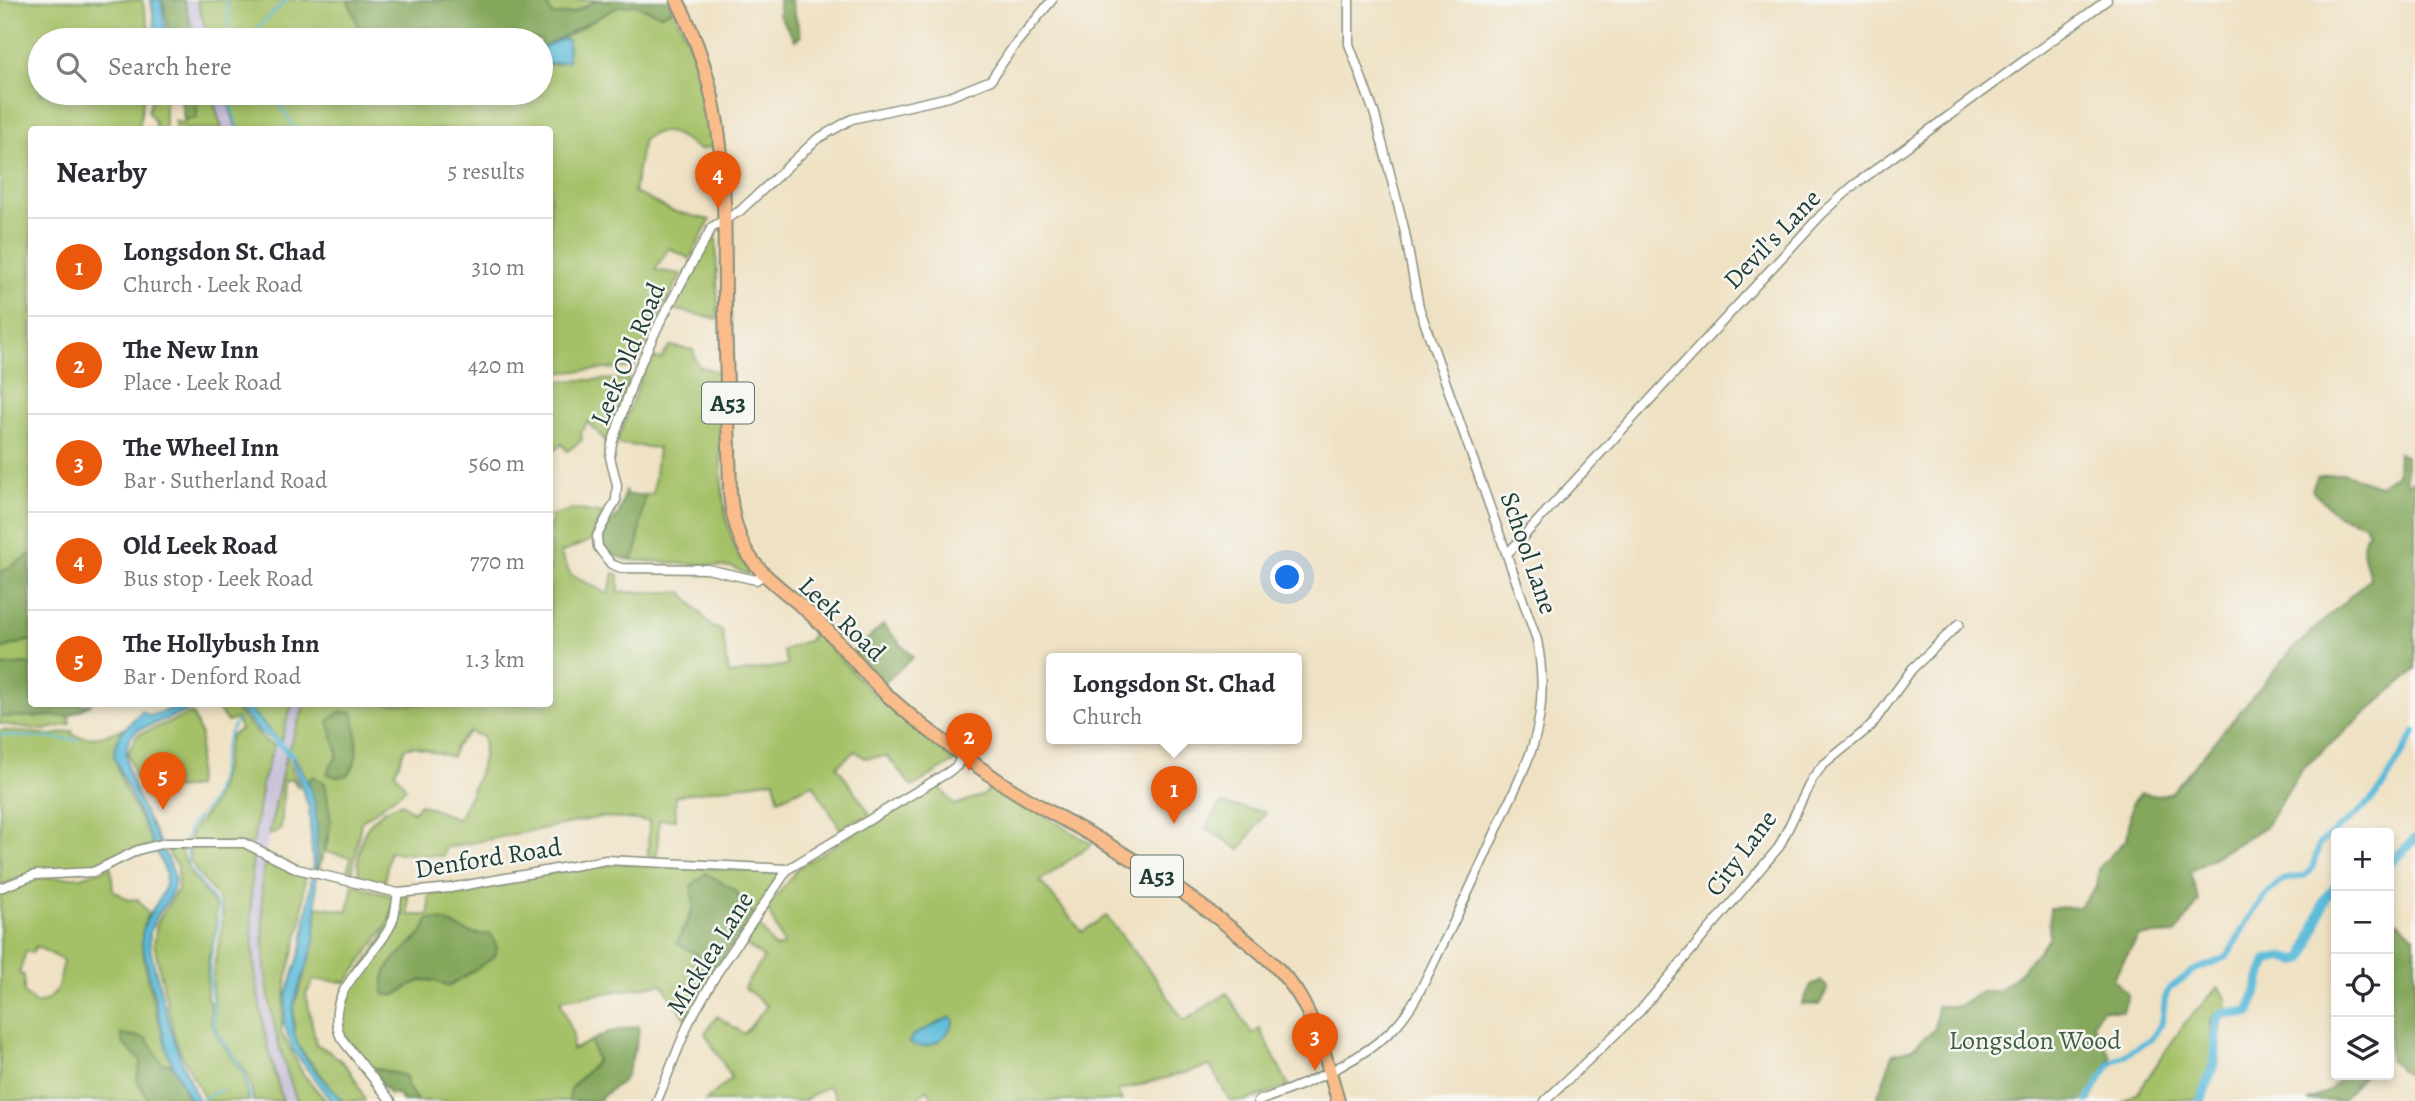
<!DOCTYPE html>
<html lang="en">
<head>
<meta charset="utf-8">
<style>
	:root { --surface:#fff; --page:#f2f2f3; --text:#2b2b33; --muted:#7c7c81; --line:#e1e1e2; --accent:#ea580c }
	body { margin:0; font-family:Alegreya,serif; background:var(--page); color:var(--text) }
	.controls { position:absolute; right:21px; bottom:21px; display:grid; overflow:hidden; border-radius:7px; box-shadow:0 4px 10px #0003 }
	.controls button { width:63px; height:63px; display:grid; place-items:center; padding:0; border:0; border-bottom:2px solid var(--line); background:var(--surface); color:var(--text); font:35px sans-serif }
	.you { position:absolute; left:1288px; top:578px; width:24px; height:24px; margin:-18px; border:5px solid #fff; border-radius:50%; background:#1a73e8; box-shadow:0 0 0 10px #1a73e833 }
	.badge { display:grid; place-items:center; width:46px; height:46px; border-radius:50%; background:var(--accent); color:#fff; font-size:23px; font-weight:700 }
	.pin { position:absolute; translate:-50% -58px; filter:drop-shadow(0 2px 4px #0008) }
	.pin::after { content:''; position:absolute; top:37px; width:24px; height:21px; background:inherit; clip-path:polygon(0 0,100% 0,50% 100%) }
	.popup { position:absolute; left:1046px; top:653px; width:256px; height:91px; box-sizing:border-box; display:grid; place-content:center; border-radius:7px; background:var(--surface); filter:drop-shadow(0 2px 5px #0005); font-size:23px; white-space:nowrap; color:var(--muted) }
	.popup b { font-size:26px; color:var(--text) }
	.popup::after { content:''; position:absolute; left:50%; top:100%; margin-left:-14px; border:14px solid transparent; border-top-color:var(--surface) }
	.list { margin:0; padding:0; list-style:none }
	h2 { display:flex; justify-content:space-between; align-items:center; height:91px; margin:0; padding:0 28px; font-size:30px }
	h2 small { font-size:23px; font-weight:400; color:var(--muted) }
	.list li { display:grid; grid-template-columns:46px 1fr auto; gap:21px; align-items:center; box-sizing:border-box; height:98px; padding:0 28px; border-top:2px solid var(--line) }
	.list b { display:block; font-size:26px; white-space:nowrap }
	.list p { margin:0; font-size:23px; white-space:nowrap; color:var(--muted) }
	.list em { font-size:23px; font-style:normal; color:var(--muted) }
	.icon { flex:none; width:38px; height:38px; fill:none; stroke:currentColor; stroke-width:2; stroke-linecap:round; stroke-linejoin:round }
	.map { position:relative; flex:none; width:2415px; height:1101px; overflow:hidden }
	.search { position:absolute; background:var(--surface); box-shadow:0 4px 10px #0003; left:28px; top:28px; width:525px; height:77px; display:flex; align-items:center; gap:18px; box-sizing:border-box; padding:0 24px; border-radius:38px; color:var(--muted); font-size:26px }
	.panel { position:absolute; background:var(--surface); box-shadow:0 4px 10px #0003; left:28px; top:126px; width:525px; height:581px; border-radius:7px }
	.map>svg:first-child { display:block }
	.industrial { fill:#c8bfd8 }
	.green { fill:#a5c168; stroke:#627f4e; stroke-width:2; fill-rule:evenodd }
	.forest { fill:#84a75c; stroke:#527248; stroke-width:2 }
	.water { fill:#5bbbda; stroke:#3d7c87; stroke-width:2 }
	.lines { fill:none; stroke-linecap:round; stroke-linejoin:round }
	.stream { stroke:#5bbbda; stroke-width:2 }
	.canal { stroke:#5bbbda; stroke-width:6 }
	.river { stroke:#5bbbda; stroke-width:10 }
	.minor-casing { stroke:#878f7c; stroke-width:11 }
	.highway-casing { stroke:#878f7c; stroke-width:16 }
	.minor { stroke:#fff; stroke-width:8 }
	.highway { stroke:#f9bc8a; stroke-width:12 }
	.labels { text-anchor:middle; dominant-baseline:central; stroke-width:5; stroke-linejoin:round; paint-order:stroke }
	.shield { fill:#f6f6f2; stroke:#60746d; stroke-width:2 }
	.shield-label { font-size:24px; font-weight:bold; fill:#1f3d34 }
	.street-label { font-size:26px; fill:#1f3d34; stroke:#f6f6f2 }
	.park-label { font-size:26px; fill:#405e41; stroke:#f6f6f2 }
</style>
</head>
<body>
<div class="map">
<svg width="2415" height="1101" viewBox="0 0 2415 1101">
	<rect width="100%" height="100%" fill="#f6f6f2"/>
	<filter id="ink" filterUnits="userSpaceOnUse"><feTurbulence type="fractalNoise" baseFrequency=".0143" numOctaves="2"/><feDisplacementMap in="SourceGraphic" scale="14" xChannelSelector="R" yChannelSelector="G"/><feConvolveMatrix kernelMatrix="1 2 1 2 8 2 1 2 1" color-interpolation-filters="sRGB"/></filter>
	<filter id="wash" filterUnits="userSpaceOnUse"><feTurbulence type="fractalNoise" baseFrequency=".00686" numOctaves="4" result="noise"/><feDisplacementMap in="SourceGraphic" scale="28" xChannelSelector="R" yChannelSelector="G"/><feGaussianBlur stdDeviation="1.57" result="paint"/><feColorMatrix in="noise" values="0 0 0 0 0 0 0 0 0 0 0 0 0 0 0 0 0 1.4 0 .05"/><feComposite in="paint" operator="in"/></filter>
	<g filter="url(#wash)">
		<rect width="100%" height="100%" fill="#efe1c3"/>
		<path class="industrial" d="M 184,0 L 197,0 L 209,40 L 196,40 Z
			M 211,93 L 225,93 L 237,129 L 222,129 Z
			M 292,704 L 305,704 L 287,747 L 281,741 Z
			M 275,744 L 286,755 L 264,859 L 265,991 L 271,1021 L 297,1101 L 283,1101 L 261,1024 L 251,923 L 254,841 L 262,783 Z"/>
		<path class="green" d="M 0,0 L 142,0 L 152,40 L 40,40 L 40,93 L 144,93 L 139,129 L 32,130 L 31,554 L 0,573 Z
			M 197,0 L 348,0 L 360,30 L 360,40 L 209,40 Z
			M 545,0 L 597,0 L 573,13 L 553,16 Z
			M 636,5 L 661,15 L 673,10 C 701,60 705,91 715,146 L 699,150 C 681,136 664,123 643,140 L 634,192 L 672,211 L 710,220 L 690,259 L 669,248 L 655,270 L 681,274 L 634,367 L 550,373 L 550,130 L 237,129 L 225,93 L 541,93 L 541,65 L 559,64 L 568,41 L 562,39 L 619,6 Z
			M 428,26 L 444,36 L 478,36 L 486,40 L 395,40 Z
			M 153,93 L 165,93 L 165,129 L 155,129 L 155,122 L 148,112 Z
			M 196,93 L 211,93 L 222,129 L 176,129 L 174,120 L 183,124 L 184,120 L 197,118 Z
			M 713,234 L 716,235 L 718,319 L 673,309 Z
			M 670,346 L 693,350 L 698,366 L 719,372 C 722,423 712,536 751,571 L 747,574 L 732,567 L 632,560 L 637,549 L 643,499 L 645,495 L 653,494 L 658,448 L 616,444 L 649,357 L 661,359 Z
			M 629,379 L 609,444 L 587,422 L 581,433 L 582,440 L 567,451 L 562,444 L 550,453 L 550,381 Z
			M 573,509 L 604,514 L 595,527 L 592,540 L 560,553 L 571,575 L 608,594 L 614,573 L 619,575 L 619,592 L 682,592 L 712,627 L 722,630 L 729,674 L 788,665 L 783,650 L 810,640 L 813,629 L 876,697 L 950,754 L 955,761 L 912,787 L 887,756 L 865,758 L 855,751 L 837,766 L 870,814 L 841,830 L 813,784 L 778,799 L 774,780 L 675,796 L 676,819 L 659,820 L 657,857 L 648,856 L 649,821 L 602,817 L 445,848 L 443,856 L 389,852 L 384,888 L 359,878 C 355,842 365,814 402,803 L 413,812 L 420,804 L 458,819 C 470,794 488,765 483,737 L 469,732 L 455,747 L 452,757 L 414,746 L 405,748 L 395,772 L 406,788 L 361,822 L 352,874 L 347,873 L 351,857 L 325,852 C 335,818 330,807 309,780 L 307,783 L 298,763 L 288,750 L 305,704 L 550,704 L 550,516 Z
			M 31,640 L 31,664 L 0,666 L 0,649 Z
			M 215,704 L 230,704 L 265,741 L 274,745 L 262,783 L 253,844 L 189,844 C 190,827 199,823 208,811 C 223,789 223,760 231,735 L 241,729 L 237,719 L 227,722 Z
			M 245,704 L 292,704 L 281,741 L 278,740 Z
			M 192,713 L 201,735 L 196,787 L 175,789 L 172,770 L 158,770 L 135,779 L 128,753 L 137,735 Z
			M 69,716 L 70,724 L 44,730 L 0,724 L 0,717 Z
			M 123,729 C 102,766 137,809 154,843 L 91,869 L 34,873 L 0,885 L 0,730 L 52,735 L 72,731 L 73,735 C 90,742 107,734 123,729 Z
			M 286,755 L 299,788 L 292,779 L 284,781 L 281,829 L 269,835 Z
			M 937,783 L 954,805 L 984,795 L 993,785 L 1092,844 L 1040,881 L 1082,932 L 1106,916 L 1157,980 L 1184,1021 L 1227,993 L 1252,1034 L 1260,1029 L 1289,1086 L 1245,1101 L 1230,1101 L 1210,1066 L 1117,1091 L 1122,1101 L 935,1101 L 927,1089 L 916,1101 L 838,1101 L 828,1086 L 803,1101 L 705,1101 L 732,1078 L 705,1033 L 717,1016 L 744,1034 L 767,1006 L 744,987 L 764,958 L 742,942 L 757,922 L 775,948 L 784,945 L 767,908 L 799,867 Z
			M 1220,804 L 1266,812 L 1240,850 L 1206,828 Z
			M 231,845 L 253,851 C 246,936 257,1019 283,1101 L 253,1101 C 253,1063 224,1054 214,1023 C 215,1006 211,992 213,974 C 214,959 224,926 223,915 C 221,888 188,876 189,848 Z
			M 169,849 L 180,849 L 192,875 L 216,907 L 216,927 L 208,963 L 207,997 L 211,1005 L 210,1020 L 217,1036 L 244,1075 L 248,1101 L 206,1101 L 176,1043 L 154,944 L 157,923 L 178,889 L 178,866 L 170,856 Z
			M 265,856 L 305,876 L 302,920 L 287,977 L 281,1032 L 303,1074 L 326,1101 L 297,1101 C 273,1034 264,992 263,921 C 262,900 261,877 265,856 Z
			M 623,863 L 781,873 L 754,915 L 733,889 L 694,907 L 677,943 L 717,966 L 686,1019 L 662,984 L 560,1000 L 573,1035 L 572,1050 L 591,1041 L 597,1061 L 571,1088 L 569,1101 L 417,1101 L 407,1086 L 406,1076 L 367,1066 L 338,1025 L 342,999 L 382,939 L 399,897 L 408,895 L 408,915 L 429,915 L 429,895 L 522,876 ZM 453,924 L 466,934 L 491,935 L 495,956 L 450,986 C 428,977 416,978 398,994 C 405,950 404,931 453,924 Z
			M 111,867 L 113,890 L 129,900 L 138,899 L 148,914 C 128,947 172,1068 190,1101 L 0,1101 L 0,891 L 34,878 L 81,877 ZM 36,946 L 63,960 C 61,979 59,1000 36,1004 L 24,993 L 24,975 L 19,974 L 26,951 L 32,953 Z
			M 353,884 L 394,897 L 395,900 L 388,923 L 347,982 L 314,980 L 306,994 L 316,1044 C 344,1059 353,1070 365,1101 L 342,1101 L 297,1045 L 294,1032 L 294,1006 L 313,947 L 317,906 L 348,911 Z
			M 2218,987 L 2226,998 L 2227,1011 L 2215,1014 L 2211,1020 L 2212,1056 L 2200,1099 L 2124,1101 L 2138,1092 L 2184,1024 Z"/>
		<path class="forest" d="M 163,0 L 184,0 L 196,40 L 170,40 Z
			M 348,0 L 545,0 L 553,16 L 573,13 L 597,0 L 668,0 L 673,10 L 661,15 L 636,5 L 619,6 L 541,48 L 541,40 L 444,36 L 428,26 L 395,40 L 360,40 L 360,30 Z
			M 779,0 L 791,0 L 801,36 L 795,40 L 779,15 Z
			M 180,93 L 196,93 L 197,118 L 184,120 Z
			M 2398,453 L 2406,456 L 2406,484 L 2415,480 L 2415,670 L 2302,769 L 2266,826 L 2190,872 L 2199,901 L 2175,934 L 2139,936 L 2113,978 L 2128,995 L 2123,1011 L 2102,1009 L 2093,1024 L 2111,1057 L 2091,1101 L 1876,1101 L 1893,1054 L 1912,1049 L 1935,1028 L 1937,1006 L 1958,1006 L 1983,991 L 1997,991 L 2015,978 L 2049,938 L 2050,908 L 2078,907 L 2097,887 L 2099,869 L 2104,862 L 2127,839 L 2132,804 L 2141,793 L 2158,796 L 2172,792 L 2291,651 L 2370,578 C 2366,562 2358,547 2368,532 L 2365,524 L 2337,515 L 2312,490 L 2317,477 L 2343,473 L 2378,486 L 2397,474 Z
			M 625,491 L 627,495 L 645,495 L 637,549 L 632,560 C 618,559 593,549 604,530 C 608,523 616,520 619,513 C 622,506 623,498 625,491 Z
			M 31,554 L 31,640 L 0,649 L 0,573 Z
			M 883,625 L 913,657 L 882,685 L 852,653 Z
			M 31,664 L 32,704 L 92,704 L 69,716 L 0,717 L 0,666 Z
			M 340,712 L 353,712 C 358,733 364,792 327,773 L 338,754 L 328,721 Z
			M 313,776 L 325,783 L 331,822 L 319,869 L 316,869 L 307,783 Z
			M 706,873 L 733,889 L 754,915 L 717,966 L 677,943 L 694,907 L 691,886 Z
			M 428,919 C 457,918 458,937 491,934 L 497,947 L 495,956 L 450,986 C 419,974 419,982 393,996 L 384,994 C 377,954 422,949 428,919 Z
			M 2398,921 L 2415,937 L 2415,1080 L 2389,1060 L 2389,930 Z
			M 1820,981 L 1828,988 L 1819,1005 L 1802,1004 L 1811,985 Z
			M 639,1026 C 640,1033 628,1073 624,1079 C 618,1087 606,1090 599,1101 L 569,1101 L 571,1088 L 597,1061 L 591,1041 L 609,1032 Z
			M 121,1034 L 146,1038 L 162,1063 L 172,1064 L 190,1101 L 149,1101 L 137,1080 L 141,1060 L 124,1045 Z
			M 367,1066 L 406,1076 L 407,1086 L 417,1101 L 403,1101 L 397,1094 L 390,1094 Z
			M 2344,1075 L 2364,1075 L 2341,1101 L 2308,1101 L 2329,1091 Z"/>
		<path class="water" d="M 151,0 L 161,0 L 167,40 L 157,40 Z
			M 562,39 L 568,40 L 568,61 L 541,65 L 541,48 Z
			M 185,704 L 205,704 L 138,730 C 100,755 165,842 174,875 C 179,897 153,912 150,933 C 148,949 154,965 158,980 C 169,1026 178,1058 199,1101 L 190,1101 L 168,1054 L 142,944 C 139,914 168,902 166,873 L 114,757 C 115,735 127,726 142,711 L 150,716 Z
			M 234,704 L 245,704 L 278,740 L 276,742 L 262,734 Z
			M 288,750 C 324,793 316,825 316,876 C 316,900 318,925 312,950 C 305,977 288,1001 294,1032 C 298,1057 326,1081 342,1101 L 331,1101 L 293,1050 L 284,1024 L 287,994 L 303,944 L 313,868 L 309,808 Z
			M 950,1017 L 954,1021 C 947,1039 927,1053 909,1043 L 912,1036 Z"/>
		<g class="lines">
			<path class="stream" d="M 226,0 L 231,40
				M 253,40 L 255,30 L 287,0
				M 230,93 L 229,101 L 239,130
				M 272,93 L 296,130
				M 259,705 L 261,704
				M 0,735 L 78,740
				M 186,841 C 187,821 205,816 212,799 C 224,774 219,742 238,720
				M 186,846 L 189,867 L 220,909 C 222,923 214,937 212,951 C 208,969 209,986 213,1004 C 214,1008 212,1014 213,1020 C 216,1048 249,1058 250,1101
				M 202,1099 L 221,1090"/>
			<path class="canal" d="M 271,736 L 291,755
				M 2087,1101 L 2110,1064 L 2151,1039 L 2162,1023 L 2165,998 L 2169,989 L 2193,971 L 2227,957 L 2253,911 L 2269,892 L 2282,880 L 2304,876 L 2312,869 L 2320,843 L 2365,807 L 2382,788 L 2415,732"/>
			<path class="river" d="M 2389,864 L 2415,839
				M 2201,1101 L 2215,1060 L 2217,1021 L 2222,1013 L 2249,1013 L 2267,960 L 2281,957 L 2297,961 L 2304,958 L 2326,897 L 2336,886"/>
		</g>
	</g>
	<g filter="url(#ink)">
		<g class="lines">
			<g class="minor-casing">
				<path id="minor" d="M 1508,553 L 1822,214 L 1853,186 L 2107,0
					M 763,576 L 756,580 L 707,569 L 621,568 L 611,564 L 598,547 L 597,536 L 616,500 L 617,485 L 610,457 L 612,444 L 634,378 L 660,322 L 712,227 L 740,211 L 817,139 L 852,119 L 949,97 L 991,80 L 1013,47 L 1052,0
					M 0,888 L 35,875 L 93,872 L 138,850 L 165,843 L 244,843 L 297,869 L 398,893 L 450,888 L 606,860 L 788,869
					M 391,1101 L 341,1038 C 320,990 378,959 393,920 C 396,911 396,902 398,893
					M 657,1101 L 689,1022 L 717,973 L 788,869 L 947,773 L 957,766 L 962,755
					M 1258,1101 C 1302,1086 1360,1062 1393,1029 C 1416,1006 1429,971 1444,942 C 1465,900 1485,856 1504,813 C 1514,791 1526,768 1533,745 C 1544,709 1544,676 1537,640 L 1419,307 L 1404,228 L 1375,115 L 1349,44 L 1349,0
					M 1545,1101 L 1640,1011 L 1779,847 L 1812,779 L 1822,766 L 1871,726 L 1912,669 L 1959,624"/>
			</g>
			<g class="highway-casing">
				<path id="highway" d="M 677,0 C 730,102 724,196 725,307 C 726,370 729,432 730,494 C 738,568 769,575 817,620 C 841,643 861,670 886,694 C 920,726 960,754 999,781 C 1035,806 1076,825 1114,848 C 1153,871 1192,898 1228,926 C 1255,947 1285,970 1302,1001 C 1319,1032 1329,1067 1338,1101"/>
			</g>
			<use href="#minor" class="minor"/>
			<use href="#highway" class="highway"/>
		</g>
	</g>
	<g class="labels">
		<g class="shield">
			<rect x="702" y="382.5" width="52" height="41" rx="5"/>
			<rect x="1131" y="855.5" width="52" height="41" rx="5"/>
		</g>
		<g class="shield-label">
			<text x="728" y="403">A53</text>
			<text x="1157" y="876">A53</text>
		</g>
		<g class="street-label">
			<text transform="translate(1772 239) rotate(-46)">Devil's Lane</text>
			<text transform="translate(628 354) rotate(-67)">Leek Old Road</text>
			<text transform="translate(1529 553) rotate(71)">School Lane</text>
			<text transform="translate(842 619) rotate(44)">Leek Road</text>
			<text transform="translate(1741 853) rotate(-53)">City Lane</text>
			<text transform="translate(488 858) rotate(-9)">Denford Road</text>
			<text transform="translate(710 953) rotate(-58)">Micklea Lane</text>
		</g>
		<g class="park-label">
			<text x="2035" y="1040">Longsdon Wood</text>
		</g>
	</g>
</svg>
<div class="controls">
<button>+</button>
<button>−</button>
<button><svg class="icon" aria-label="locate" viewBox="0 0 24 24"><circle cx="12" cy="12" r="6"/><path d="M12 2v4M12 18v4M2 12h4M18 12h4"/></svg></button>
<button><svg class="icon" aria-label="layers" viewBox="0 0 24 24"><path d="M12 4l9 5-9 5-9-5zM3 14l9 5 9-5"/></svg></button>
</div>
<div class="you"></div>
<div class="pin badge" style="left:1174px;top:824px">1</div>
<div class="popup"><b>Longsdon St. Chad</b>Church</div>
<div class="pin badge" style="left:969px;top:771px">2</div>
<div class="pin badge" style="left:1315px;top:1071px">3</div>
<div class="pin badge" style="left:718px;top:209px">4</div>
<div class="pin badge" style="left:163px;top:810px">5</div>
<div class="search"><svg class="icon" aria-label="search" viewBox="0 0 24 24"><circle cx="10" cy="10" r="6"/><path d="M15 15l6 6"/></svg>Search here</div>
<section class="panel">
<h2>Nearby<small>5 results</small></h2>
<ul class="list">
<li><span class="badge">1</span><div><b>Longsdon St. Chad</b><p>Church · Leek Road</p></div><em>310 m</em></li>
<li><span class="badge">2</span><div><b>The New Inn</b><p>Place · Leek Road</p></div><em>420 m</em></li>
<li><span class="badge">3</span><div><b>The Wheel Inn</b><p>Bar · Sutherland Road</p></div><em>560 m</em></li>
<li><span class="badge">4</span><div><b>Old Leek Road</b><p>Bus stop · Leek Road</p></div><em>770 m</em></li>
<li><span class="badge">5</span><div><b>The Hollybush Inn</b><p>Bar · Denford Road</p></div><em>1.3 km</em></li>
</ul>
</section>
</div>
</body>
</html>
